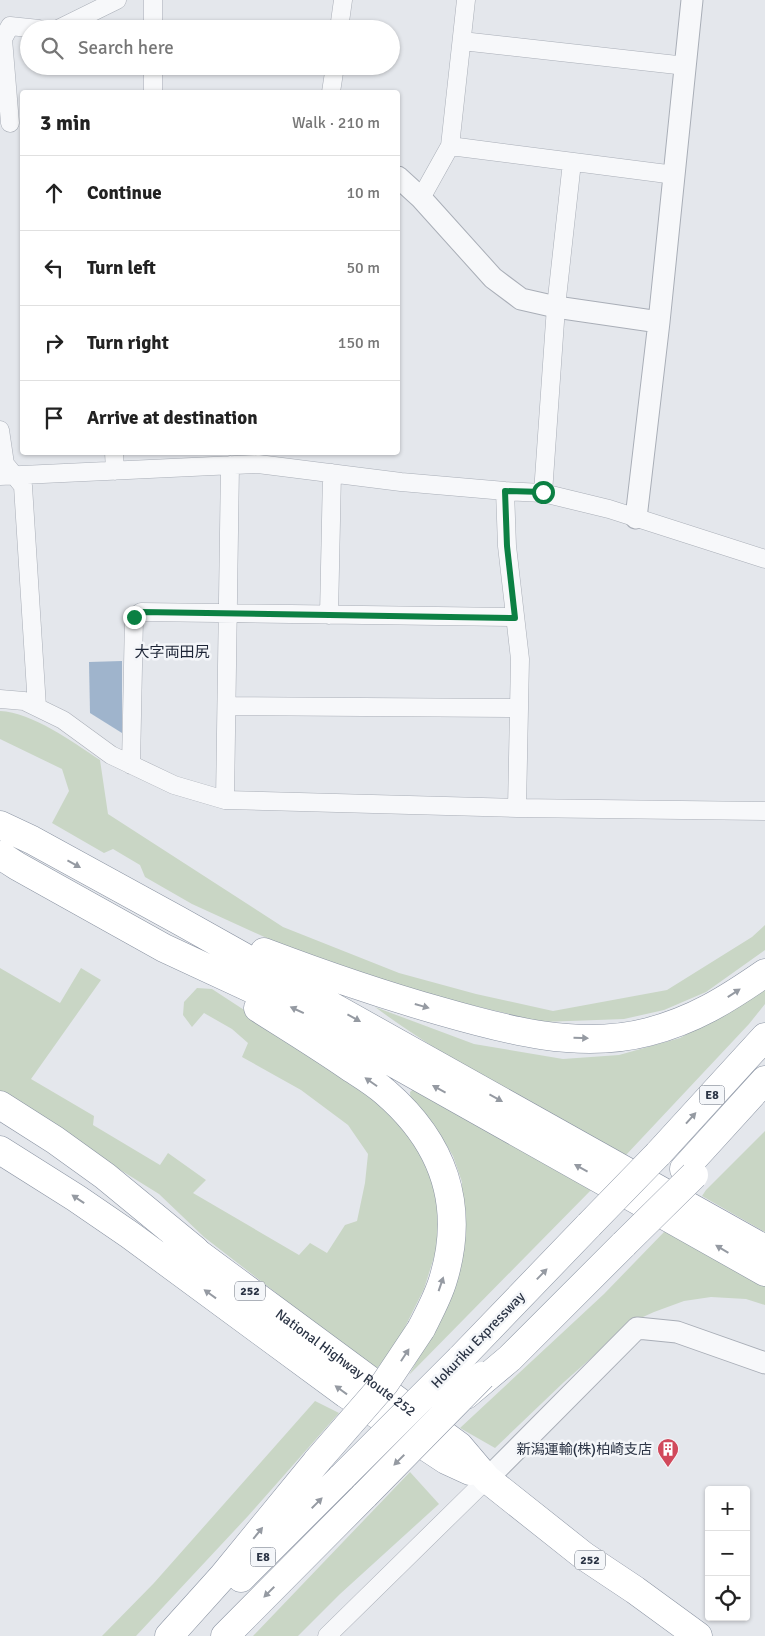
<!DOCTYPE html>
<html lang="en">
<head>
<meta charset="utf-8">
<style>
	:root { --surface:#fff; --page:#f2f2f2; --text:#222; --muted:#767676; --line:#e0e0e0 }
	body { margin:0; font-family:Signika,"Noto Sans JP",sans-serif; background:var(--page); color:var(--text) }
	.controls { position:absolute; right:15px; bottom:15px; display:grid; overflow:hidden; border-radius:5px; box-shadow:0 1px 4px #0004 }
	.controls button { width:45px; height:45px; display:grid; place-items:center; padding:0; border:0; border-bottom:1px solid var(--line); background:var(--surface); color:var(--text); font:25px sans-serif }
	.stop { position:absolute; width:15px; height:15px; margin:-11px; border:4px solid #0b8043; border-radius:50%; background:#fff }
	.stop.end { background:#0b8043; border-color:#fff; box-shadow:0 1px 5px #0008 }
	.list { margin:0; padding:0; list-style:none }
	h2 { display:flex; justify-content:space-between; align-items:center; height:65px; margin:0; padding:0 20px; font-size:21px }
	h2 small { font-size:16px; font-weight:400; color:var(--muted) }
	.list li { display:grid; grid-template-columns:32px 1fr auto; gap:15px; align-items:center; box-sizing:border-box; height:75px; padding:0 20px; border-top:1px solid var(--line) }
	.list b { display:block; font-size:19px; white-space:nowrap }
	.list em { font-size:16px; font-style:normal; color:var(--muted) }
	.icon { flex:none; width:28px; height:28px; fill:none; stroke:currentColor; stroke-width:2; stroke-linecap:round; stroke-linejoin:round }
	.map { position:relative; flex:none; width:765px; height:1636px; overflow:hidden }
	.search { position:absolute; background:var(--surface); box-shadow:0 1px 4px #0004; left:20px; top:20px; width:380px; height:55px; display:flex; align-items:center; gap:12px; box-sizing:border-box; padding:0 18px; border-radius:28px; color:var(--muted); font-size:19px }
	.panel { position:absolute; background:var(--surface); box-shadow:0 1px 4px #0004; left:20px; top:90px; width:380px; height:365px; border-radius:5px }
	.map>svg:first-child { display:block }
	.green { fill:#c9d6c5 }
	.water { fill:#9fb4cc }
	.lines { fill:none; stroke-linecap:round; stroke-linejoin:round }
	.minor-casing { stroke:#a9aeb7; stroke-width:19 }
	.tertiary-casing { stroke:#a9aeb7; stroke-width:23 }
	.trunk-casing { stroke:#8b94a3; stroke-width:29 }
	.motorway-casing { stroke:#8b94a3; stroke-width:29 }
	.minor { stroke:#f7f8fa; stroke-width:18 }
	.tertiary { stroke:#f7f8fa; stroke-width:21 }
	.trunk { stroke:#fff; stroke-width:28 }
	.motorway { stroke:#fff; stroke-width:28 }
	.motorway-bridge-casing { stroke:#8b94a3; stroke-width:29; stroke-linecap:butt }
	.motorway-bridge { stroke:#fff; stroke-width:28 }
	.oneway { fill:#959aa2 }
	.route { stroke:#0b8043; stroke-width:6 }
	.labels { text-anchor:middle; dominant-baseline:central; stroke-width:5; stroke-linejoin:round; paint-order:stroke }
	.shield { fill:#f4f6f9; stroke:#676e7b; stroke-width:1 }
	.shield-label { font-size:12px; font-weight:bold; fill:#2b3445 }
	.street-label { font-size:14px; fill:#2b3445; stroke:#f4f6f9 }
	.poi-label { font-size:14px; fill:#2b3445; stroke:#f4f6f9; text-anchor:end }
	.neighbourhood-label { font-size:15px; fill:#1d2536; stroke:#f4f6f9 }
</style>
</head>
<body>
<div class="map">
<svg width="765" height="1636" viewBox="0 0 765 1636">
	<rect width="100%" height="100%" fill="#e4e7ec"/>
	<path class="green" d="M 0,711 C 32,712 74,743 100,760 L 108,814 L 283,927 L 399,973 L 476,994 L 553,1011 L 667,990 L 752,937 L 765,925 L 765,950 L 706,992 L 664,1010 L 624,1019 L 542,1022 L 408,990 L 282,945 L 192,904 L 145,877 L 140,865 L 113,849 L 104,853 L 52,823 L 69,791 L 62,769 L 0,739 Z
		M 0,968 L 60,1003 L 81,968 L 101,980 L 31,1079 L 94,1116 L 93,1125 L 160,1165 L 168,1153 L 206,1180 L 193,1193 L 299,1255 L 310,1243 L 327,1253 L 345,1225 L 357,1221 L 365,1183 L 368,1154 L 348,1125 L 301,1090 L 242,1057 L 248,1043 L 232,1029 L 204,1013 L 192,1027 L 183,1015 L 184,1002 L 197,988 L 212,989 L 287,1038 L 396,1113 L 423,1153 L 436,1192 L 439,1241 L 424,1289 L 395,1347 L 371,1375 L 361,1364 L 275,1292 L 204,1237 L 159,1194 L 0,1095 Z
		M 765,984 L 765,1004 L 749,1024 L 626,1155 C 541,1108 453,1065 375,1007 L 474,1044 L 563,1059 L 619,1055 L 680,1038 L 743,1002 Z
		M 416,1087 L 593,1188 L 409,1375 L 428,1341 L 462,1208 L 462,1182 L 453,1156 L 441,1136 L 411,1105 L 410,1092 Z
		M 765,1131 L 765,1232 L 702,1196 L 706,1190 Z
		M 665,1231 L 765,1282 L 765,1305 L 746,1299 L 711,1297 L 684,1301 L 654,1312 L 632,1322 L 564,1382 L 495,1448 L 460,1428 L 604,1294 Z
		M 315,1401 L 339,1413 L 248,1516 L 136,1636 L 102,1636 L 154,1583 Z
		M 410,1472 L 439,1504 L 340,1594 L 298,1636 L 253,1636 Z"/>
	<path class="water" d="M 122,661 L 122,733 L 90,713 L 89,662 Z"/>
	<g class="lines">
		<g class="minor-casing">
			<path id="minor" d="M 153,0 L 153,29
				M 58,29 L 117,0
				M 339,29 L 343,0
				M 462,41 L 686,66
				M 153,66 L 153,92
				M 331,92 L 335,66
				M 10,123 L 3,39 L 10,26 L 39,29
				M 450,146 L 675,175
				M 421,198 L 450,146 L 466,0
				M 0,430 L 5,464 L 23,486 L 37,707
				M 114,452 L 115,471
				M 0,476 L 258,464 L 401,482 L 505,491 L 543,493 L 609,509 L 765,559
				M 505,491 L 507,546 L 520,659 L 517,808
				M 543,493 L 556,307 L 572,162
				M 329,615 L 332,473
				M 0,699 L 24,701 L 63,720 L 111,755 L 174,785 L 225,800 L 517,808 L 765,811
				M 227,706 L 519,708
				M 131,765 L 134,617 L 141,612 L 515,617
				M 225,800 L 230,465
				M 327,1636 L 487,1479"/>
		</g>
		<g class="tertiary-casing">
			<path id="tertiary" d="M 398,177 L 421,198 L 493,278 L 521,299 L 556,307 L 659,322
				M 636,518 L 659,322 L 692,0
				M 487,1479 L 637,1328 L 677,1332 L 765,1363"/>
		</g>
		<g class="trunk-casing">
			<g id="trunk">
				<path d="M 0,1150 L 76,1198 L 130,1235 L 346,1394 L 446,1460 L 470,1471"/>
				<path id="s1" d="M 176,1237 L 459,1446 L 487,1479 L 584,1556 L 635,1590 L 698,1636"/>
			</g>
		</g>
		<g class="motorway-casing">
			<path id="motorway" d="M 0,825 L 32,840 L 178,920 L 765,1249
				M 0,855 L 17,866 L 164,948 L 310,1016 L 765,1272
				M 264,952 C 322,974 380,994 440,1011 C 506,1030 579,1050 648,1032 C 694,1020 726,1000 765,973
				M 258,1008 C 288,1027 319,1046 348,1066 C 360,1074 374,1082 385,1092 C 443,1142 466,1205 443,1280 C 438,1297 429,1313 421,1329
				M 0,1105 L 55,1140 L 105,1176 L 195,1250
				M 658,1154 L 765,1037
				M 684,1169 L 765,1080
				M 460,1359 L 589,1225
				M 466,1395 L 510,1358 L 624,1244
				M 241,1578 L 342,1477
				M 169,1636 L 223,1576 L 318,1460
				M 225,1636 L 365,1495"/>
		</g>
		<use href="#minor" class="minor"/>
		<use href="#tertiary" class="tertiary"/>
		<use href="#trunk" class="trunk"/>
		<use href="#motorway" class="motorway"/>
		<g class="motorway-bridge-casing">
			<path id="motorway-bridge" d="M 589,1225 L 658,1154
				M 624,1244 L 694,1175
				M 318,1460 L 385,1383 L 421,1329
				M 342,1477 L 460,1359
				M 365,1495 L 482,1376"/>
		</g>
		<use href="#motorway-bridge" class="motorway-bridge"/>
	</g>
	<defs><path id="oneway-solid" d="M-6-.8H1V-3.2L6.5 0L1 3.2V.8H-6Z" transform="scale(1.25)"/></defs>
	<g class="oneway">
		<use href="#oneway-solid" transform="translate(74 864) rotate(29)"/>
		<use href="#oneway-solid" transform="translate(734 993) rotate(-33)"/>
		<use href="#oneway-solid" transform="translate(422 1006) rotate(16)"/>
		<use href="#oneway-solid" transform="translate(297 1010) rotate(-155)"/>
		<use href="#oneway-solid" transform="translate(354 1018) rotate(29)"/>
		<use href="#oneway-solid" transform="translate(581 1038) rotate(2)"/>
		<use href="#oneway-solid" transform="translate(371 1082) rotate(-145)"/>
		<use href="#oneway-solid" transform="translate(439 1089) rotate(-151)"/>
		<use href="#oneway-solid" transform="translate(496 1098) rotate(29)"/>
		<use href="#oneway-solid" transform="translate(691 1118) rotate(-48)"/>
		<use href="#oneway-solid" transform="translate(581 1168) rotate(-151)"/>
		<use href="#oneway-solid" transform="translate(78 1199) rotate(-146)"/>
		<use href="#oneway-solid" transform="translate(722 1249) rotate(-149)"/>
		<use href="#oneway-solid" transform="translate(542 1274) rotate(-46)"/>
		<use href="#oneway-solid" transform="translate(441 1284) rotate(-71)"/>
		<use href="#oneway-solid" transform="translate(210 1294) rotate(-144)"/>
		<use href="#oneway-solid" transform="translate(405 1355) rotate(-57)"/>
		<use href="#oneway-solid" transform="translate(341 1390) rotate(-144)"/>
		<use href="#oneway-solid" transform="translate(399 1460) rotate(135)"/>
		<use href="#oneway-solid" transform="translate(317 1503) rotate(-45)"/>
		<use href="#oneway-solid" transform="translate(258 1533) rotate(-51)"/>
		<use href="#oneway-solid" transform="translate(269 1592) rotate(135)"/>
	</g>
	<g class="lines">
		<path class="route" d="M 134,617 L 141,612 L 515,618 L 507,546 L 505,491 L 543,492"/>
	</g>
	<defs>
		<g id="building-pin" transform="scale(1.125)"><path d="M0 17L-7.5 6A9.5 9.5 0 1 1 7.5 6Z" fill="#d1495b" stroke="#f4f6f9"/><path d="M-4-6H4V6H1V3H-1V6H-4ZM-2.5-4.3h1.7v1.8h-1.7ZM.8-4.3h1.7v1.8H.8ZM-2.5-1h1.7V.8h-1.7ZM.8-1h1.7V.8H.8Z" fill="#fff"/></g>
	</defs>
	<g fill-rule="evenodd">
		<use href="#building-pin" x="668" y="1449"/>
	</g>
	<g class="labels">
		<g class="shield">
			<rect x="699.5" y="1085.5" width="25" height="19" rx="4"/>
			<rect x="235" y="1281.5" width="30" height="19" rx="4"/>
			<rect x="250.5" y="1547.5" width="25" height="19" rx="4"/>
			<rect x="575" y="1550.5" width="30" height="19" rx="4"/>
		</g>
		<g class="shield-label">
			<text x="712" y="1095">E8</text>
			<text x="250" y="1291">252</text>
			<text x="263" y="1557">E8</text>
			<text x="590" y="1560">252</text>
		</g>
		<g class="street-label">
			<text transform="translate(478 1340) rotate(-46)">Hokuriku Expressway</text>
			<text stroke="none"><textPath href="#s1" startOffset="211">National Highway Route 252</textPath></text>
		</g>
		<g class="poi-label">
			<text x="652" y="1449">新潟運輸(株)柏崎支店</text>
		</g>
		<g class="neighbourhood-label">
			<text x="172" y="652">大字両田尻</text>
		</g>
	</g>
</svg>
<div class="controls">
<button>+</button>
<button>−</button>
<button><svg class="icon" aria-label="locate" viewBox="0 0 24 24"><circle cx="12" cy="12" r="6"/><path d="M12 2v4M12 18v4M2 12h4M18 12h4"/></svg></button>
</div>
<div class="stop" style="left:543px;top:492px"></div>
<div class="stop end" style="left:134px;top:617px"></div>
<div class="search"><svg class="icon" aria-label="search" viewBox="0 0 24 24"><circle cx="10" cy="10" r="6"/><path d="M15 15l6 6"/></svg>Search here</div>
<section class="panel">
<h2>3 min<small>Walk · 210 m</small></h2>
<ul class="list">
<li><svg class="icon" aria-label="ahead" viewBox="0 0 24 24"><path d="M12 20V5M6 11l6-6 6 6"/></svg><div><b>Continue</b></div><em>10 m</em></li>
<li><svg class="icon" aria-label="left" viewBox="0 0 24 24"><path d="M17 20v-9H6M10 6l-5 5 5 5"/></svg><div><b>Turn left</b></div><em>50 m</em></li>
<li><svg class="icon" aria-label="right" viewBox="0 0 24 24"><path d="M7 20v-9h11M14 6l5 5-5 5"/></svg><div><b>Turn right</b></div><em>150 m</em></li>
<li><svg class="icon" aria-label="arrive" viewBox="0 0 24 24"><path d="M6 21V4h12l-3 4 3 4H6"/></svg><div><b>Arrive at destination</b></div></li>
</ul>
</section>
</div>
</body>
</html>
